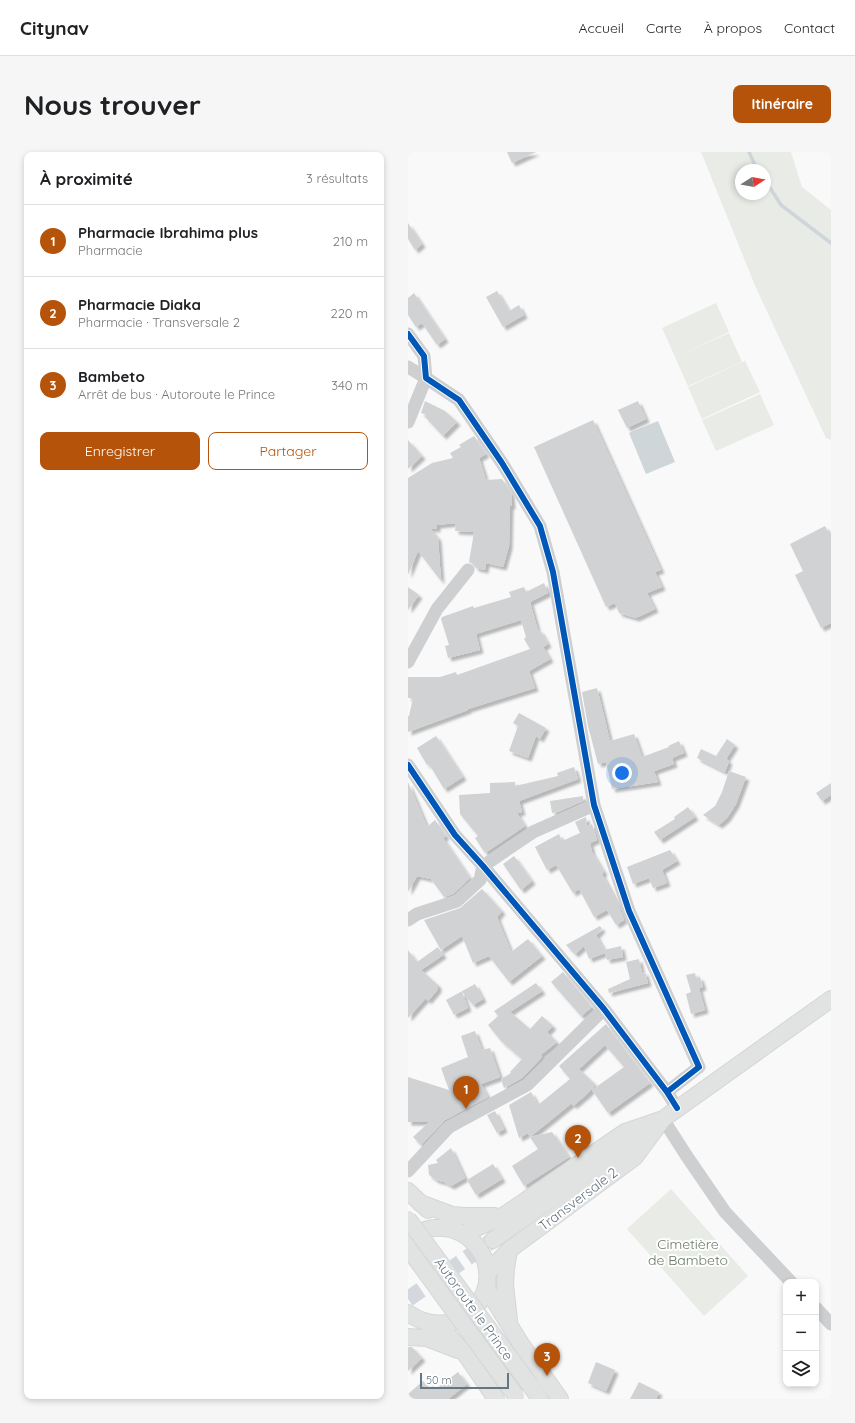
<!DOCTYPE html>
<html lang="fr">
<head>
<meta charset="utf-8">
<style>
	:root { --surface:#fff; --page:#f6f6f6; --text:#202124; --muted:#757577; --line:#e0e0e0; --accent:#b45309 }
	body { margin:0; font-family:Quicksand,sans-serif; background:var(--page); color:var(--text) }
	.controls { position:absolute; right:12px; bottom:12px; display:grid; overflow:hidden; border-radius:8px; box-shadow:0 2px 6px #0003 }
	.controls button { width:36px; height:36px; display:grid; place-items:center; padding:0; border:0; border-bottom:1px solid var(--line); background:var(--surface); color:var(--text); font:20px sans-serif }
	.compass { position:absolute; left:327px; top:12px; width:36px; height:36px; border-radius:50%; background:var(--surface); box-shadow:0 2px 6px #0003; rotate:79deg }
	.scale { position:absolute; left:12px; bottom:10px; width:89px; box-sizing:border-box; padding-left:4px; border:2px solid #657683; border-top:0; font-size:11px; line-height:14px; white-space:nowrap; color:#657683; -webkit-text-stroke:3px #fff; paint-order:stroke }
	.you { position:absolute; left:214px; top:621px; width:14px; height:14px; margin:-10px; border:3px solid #fff; border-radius:50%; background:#1a73e8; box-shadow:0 0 0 6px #1a73e833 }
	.badge { display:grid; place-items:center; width:26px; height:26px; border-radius:50%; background:var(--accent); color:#fff; font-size:13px; font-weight:700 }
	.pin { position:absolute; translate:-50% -33px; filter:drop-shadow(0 1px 2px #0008) }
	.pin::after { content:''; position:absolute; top:21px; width:14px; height:12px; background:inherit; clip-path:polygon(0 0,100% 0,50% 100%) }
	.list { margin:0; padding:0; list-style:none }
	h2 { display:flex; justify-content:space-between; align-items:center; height:52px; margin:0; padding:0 16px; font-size:17px }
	h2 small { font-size:13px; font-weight:400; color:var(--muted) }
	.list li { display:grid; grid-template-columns:26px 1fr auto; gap:12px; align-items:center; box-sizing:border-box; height:72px; padding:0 16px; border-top:1px solid var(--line) }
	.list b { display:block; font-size:15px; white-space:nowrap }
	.list p { margin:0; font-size:13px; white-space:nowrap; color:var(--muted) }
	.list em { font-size:13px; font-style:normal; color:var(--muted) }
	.actions { display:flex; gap:8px; padding:12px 16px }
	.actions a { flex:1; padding:9px 0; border:1px solid var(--accent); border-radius:8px; text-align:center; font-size:14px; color:var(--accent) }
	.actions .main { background:var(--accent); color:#fff }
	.icon { flex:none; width:22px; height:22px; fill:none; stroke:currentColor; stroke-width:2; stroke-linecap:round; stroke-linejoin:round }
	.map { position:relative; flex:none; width:423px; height:1247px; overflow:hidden; border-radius:8px }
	header { display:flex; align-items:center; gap:24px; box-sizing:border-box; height:56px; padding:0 20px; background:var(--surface); border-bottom:1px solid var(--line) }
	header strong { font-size:19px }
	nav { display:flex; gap:22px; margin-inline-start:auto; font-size:14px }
	.intro { display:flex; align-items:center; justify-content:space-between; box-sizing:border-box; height:96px; padding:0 24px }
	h1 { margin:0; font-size:28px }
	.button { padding:10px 18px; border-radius:8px; background:var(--accent); color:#fff; font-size:14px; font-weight:700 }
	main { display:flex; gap:24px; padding:0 24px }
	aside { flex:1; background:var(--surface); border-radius:8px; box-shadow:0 2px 6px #0003 }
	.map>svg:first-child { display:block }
	.green { fill:#e8ebe6; fill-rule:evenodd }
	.water { fill:#ced6d9 }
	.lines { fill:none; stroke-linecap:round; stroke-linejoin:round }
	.stream { stroke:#ced6d9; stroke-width:3.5 }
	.building { fill:#d0d2d3; filter:url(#shadow) }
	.major-tunnel { stroke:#d4d8dc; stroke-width:16; stroke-dasharray:16 8; stroke-linecap:butt }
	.major-casing { stroke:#d5d6d7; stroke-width:18 }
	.minor { stroke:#cecfd0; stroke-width:13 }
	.major { stroke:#e1e2e2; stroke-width:16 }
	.major-bridge-casing { stroke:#d5d6d7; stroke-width:18; stroke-linecap:butt }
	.major-bridge { stroke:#e1e2e2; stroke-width:16 }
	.cycleway-casing { stroke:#fff; stroke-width:8 }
	.cycleway { stroke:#0057b8; stroke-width:6 }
	.labels { text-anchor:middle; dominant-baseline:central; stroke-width:4; stroke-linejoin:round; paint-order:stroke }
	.street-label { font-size:14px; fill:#657683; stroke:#fff }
	.park-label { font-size:14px; fill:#687a64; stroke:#fff }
</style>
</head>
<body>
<header>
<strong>Citynav</strong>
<nav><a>Accueil</a><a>Carte</a><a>À propos</a><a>Contact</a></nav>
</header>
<div class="intro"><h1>Nous trouver</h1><a class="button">Itinéraire</a></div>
<main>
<aside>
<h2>À proximité<small>3 résultats</small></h2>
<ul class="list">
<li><span class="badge">1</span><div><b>Pharmacie Ibrahima plus</b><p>Pharmacie</p></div><em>210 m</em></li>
<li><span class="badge">2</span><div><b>Pharmacie Diaka</b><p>Pharmacie · Transversale 2</p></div><em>220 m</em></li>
<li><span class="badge">3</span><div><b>Bambeto</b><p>Arrêt de bus · Autoroute le Prince</p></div><em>340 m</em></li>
</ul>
<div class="actions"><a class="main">Enregistrer</a><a>Partager</a></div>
</aside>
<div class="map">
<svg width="423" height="1247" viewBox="0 0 423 1247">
	<defs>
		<filter id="shadow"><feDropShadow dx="3.5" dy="3.5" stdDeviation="1" flood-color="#0004"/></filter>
	</defs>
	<rect width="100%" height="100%" fill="#f9f9f9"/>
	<path class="green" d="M 293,0 L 383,0 L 394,35 L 423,58 L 423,288 L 418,286 L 348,136 ZM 333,18 L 357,18 L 357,42 L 333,42 Z
		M 308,151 L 321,180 L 267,205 L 254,176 Z
		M 321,181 L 334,210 L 280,234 L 267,205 Z
		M 337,209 L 352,240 L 294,267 L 280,235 Z
		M 352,242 L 366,273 L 308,299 L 294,268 Z
		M 263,1037 L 340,1124 L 296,1164 L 219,1077 Z"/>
	<path class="water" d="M 250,269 L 267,310 L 238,322 L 221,281 Z"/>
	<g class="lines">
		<path class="stream" d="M 341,0 L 346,11 L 350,18
			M 357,28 L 373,53 L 423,91"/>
	</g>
	<path class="building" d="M 99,0 L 128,0 L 104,11 Z
		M 0,71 L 14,92 L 7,98 L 0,87 Z
		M 89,139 L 101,159 L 111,153 L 116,163 L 95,175 L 78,145 Z
		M 6,141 L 37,187 L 29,193 L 14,171 L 8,175 L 0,163 L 0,146 Z
		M 17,249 L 37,259 L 49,270 L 35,284 L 17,265 L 19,263 L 13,261 Z
		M 230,249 L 238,267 L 219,276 L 210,258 Z
		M 185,268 L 253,418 L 247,420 L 254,435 L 239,441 L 247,457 L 228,466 L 211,461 L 207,451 L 198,455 L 126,295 Z
		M 66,284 L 78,302 L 71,306 L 78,328 L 94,327 L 103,341 L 104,354 L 102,354 L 101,394 L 95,415 L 78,411 L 77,418 L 68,416 L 65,412 L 61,410 L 66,380 L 47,379 L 48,371 L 29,373 L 29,377 L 22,376 L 30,386 L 33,429 L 10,399 L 0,423 L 0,326 L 24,311 L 45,306 L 42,301 L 53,295 L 51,293 Z
		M 0,288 L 14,304 L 0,317 Z
		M 417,374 L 423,386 L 423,471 L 413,476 L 387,423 L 395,419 L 382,392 Z
		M 136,431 L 140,441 L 122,450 L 130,479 L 132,478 L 140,492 L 135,495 L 142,507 L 121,519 L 127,536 L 60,557 L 60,558 L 0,580 L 0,564 L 1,564 L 5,546 L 0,546 L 0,525 L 32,525 L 48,520 L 49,523 L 122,497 L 116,487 L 118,485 L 113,468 L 68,482 L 72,498 L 40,506 L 37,494 L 41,493 L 33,467 L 34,465 L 65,454 L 66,456 L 103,445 L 101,440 L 116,435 L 118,440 Z
		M 0,435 L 11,443 L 0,458 Z
		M 189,536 L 202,589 L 226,582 L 234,605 L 261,595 L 260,594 L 271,589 L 276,601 L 264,606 L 266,612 L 246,619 L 250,630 L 204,637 L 198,610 L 190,612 L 180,574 L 174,540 Z
		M 111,561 L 138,576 L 132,587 L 128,584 L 120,606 L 101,599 L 110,574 L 105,571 Z
		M 28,584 L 55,625 L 36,637 L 21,612 L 19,613 L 9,596 Z
		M 319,587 L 327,593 L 318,607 L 321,609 L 317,620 L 289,606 L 293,597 L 308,604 Z
		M 166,615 L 170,627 L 111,649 L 114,660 L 109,661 L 117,674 L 77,701 L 67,686 L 70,684 L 52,662 L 51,643 L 82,641 L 82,631 L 107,630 L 107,634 L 150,624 L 149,621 Z
		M 321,619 L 338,625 L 328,652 L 319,666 L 311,673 L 295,663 L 307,654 L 314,640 Z
		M 0,630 L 19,675 L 27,668 L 38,684 L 35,686 L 62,726 L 45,742 L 36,745 L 23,727 L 9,724 L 0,740 Z
		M 423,631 L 423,643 L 414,649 L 408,641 Z
		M 175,644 L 175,649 L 150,660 L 144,661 L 142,649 Z
		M 280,655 L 287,665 L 252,688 L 246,680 L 267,667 L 266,665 Z
		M 178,665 L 179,674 L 184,672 L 189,688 L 182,691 L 184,700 L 196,720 L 194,722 L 210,752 L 216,768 L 208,773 L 199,758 L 186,765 L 171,737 L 165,741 L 148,713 L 139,718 L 127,695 L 151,682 L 154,689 L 172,681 L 167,670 Z
		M 262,698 L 269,709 L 254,718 L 259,731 L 245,736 L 241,726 L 225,732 L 219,715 Z
		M 106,704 L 124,729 L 113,738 L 95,712 Z
		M 74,737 L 94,759 L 89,765 L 103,800 L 120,787 L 134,804 L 101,830 L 81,804 L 65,811 L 54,784 L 33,798 L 16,768 L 52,756 Z
		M 192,774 L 194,777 L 188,783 L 197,799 L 196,798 L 213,794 L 215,805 L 199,808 L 197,801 L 181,807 L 176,794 L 167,802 L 158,793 Z
		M 30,795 L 35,803 L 13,818 L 30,833 L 30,837 L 20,849 L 18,846 L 0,866 L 0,798 L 9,810 Z
		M 231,807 L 234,821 L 237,820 L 240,831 L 201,841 L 200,837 L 222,827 L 218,810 Z
		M 155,820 L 184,855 L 173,864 L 143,830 Z
		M 287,821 L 288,826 L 292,825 L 295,835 L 291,836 L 297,858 L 283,862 L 278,842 L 283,840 L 278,823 Z
		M 128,831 L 134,839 L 102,860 L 122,877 L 134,864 L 145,874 L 139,880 L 149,890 L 130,905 L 133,903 L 134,905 L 114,926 L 96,936 L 93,927 L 103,921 L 102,920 L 114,907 L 93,889 L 80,873 L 90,864 L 86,859 Z
		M 67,832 L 75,847 L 65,853 L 54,840 L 60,856 L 46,863 L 38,848 Z
		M 198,872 L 242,931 L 200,961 L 184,938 L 216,915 L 197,893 L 171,917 L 188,933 L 178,943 L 165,954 L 164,951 L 122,985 L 120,981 L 111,986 L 101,953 L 123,940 L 130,953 L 162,927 L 151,914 Z
		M 67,879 L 74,898 L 82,896 L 92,925 L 73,932 L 80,945 L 37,968 L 13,993 L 5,985 L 21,970 L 0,970 L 0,925 L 41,938 L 33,916 L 60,905 L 53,884 Z
		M 87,959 L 96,977 L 89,981 L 79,963 Z
		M 144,980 L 161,1005 L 116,1034 L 104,1014 L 130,997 L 122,985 Z
		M 43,996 L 57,1026 L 43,1034 L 36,1030 L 28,1028 L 21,1023 L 20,1013 L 30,1011 L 28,1008 Z
		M 85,1012 L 94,1027 L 68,1043 L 59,1028 Z
		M 0,1195 L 4,1195 L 14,1206 L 0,1219 Z
		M 188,1210 L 207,1218 L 198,1239 L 180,1231 Z
		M 50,1220 L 59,1232 L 40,1247 L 0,1247 L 0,1242 L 15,1229 L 22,1237 L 25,1234 L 28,1237 Z
		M 231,1230 L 251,1240 L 248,1247 L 222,1247 Z"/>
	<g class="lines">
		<path class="major-tunnel" d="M 0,1147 L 85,1088"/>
		<g class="major-casing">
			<path id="major" d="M 0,1039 L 20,1058
				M 12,1051 L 44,1063 L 56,1064 L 87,1064
				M 55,1082 L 95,1064 L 217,980 L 255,967
				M 0,1087 C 49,1050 106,1112 66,1157 C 59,1165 50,1170 40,1171 C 25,1173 12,1170 0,1161
				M 85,1088 L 241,977
				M 79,1121 L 101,1098 L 227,1005 L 255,967 L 423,847
				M 78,1135 L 113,1192 L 152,1247
				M 101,1168 L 97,1133 L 98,1117 L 101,1098
				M 30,1173 L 56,1200 L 88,1247
				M 0,1185 L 19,1186 L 50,1198
				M 122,1233 L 132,1247"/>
		</g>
		<path class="minor" d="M 0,182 L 16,204 L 18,226 L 51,248 L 94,311 L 132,374 L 145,420 L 186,653 L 221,759 L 291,915 L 259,940
			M 0,215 L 18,226 L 0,270
			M 0,510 L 29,457 L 60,418
			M 0,613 L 47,683 L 75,714 L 196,857 L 259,940 L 269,956
			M 0,768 L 9,762 L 49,749 L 72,728 L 75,714 L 125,680 L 186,653
			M 255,967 L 278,1003 L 317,1060 L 383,1130
			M 0,1019 L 41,975 L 119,933 L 196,857
			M 408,1156 L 423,1172"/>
		<use href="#major" class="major"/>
		<g class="major-bridge-casing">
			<path id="major-bridge" d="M 0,1067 L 122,1233
				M 0,1096 L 108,1244"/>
		</g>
		<use href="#major-bridge" class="major-bridge"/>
		<g class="cycleway-casing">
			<path id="cycleway" d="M 0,182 L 16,204 L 18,226 L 51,248 L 94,311 L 132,374 L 145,420 L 186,653 L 221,759 L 291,915 L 259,940
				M 0,613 L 47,683 L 75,714 L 196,857 L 259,940 L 269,956"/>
		</g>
		<use href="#cycleway" class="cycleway"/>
	</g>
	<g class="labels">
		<g class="street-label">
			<text transform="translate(170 1047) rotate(-37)">Transversale 2</text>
			<text transform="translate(66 1157) rotate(54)">Autoroute le Prince</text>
		</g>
		<g class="park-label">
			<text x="280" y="1092">Cimetière<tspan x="280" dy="16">de Bambeto</tspan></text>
		</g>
	</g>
</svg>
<div class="controls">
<button>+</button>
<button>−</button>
<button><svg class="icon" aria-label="layers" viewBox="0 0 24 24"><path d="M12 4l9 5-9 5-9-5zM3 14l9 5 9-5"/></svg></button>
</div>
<svg class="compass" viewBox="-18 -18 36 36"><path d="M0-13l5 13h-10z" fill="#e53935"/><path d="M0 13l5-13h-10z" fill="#757577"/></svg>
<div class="scale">50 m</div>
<div class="you"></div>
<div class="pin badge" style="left:58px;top:957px">1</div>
<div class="pin badge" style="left:170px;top:1006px">2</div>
<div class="pin badge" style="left:139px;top:1224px">3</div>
</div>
</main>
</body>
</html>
